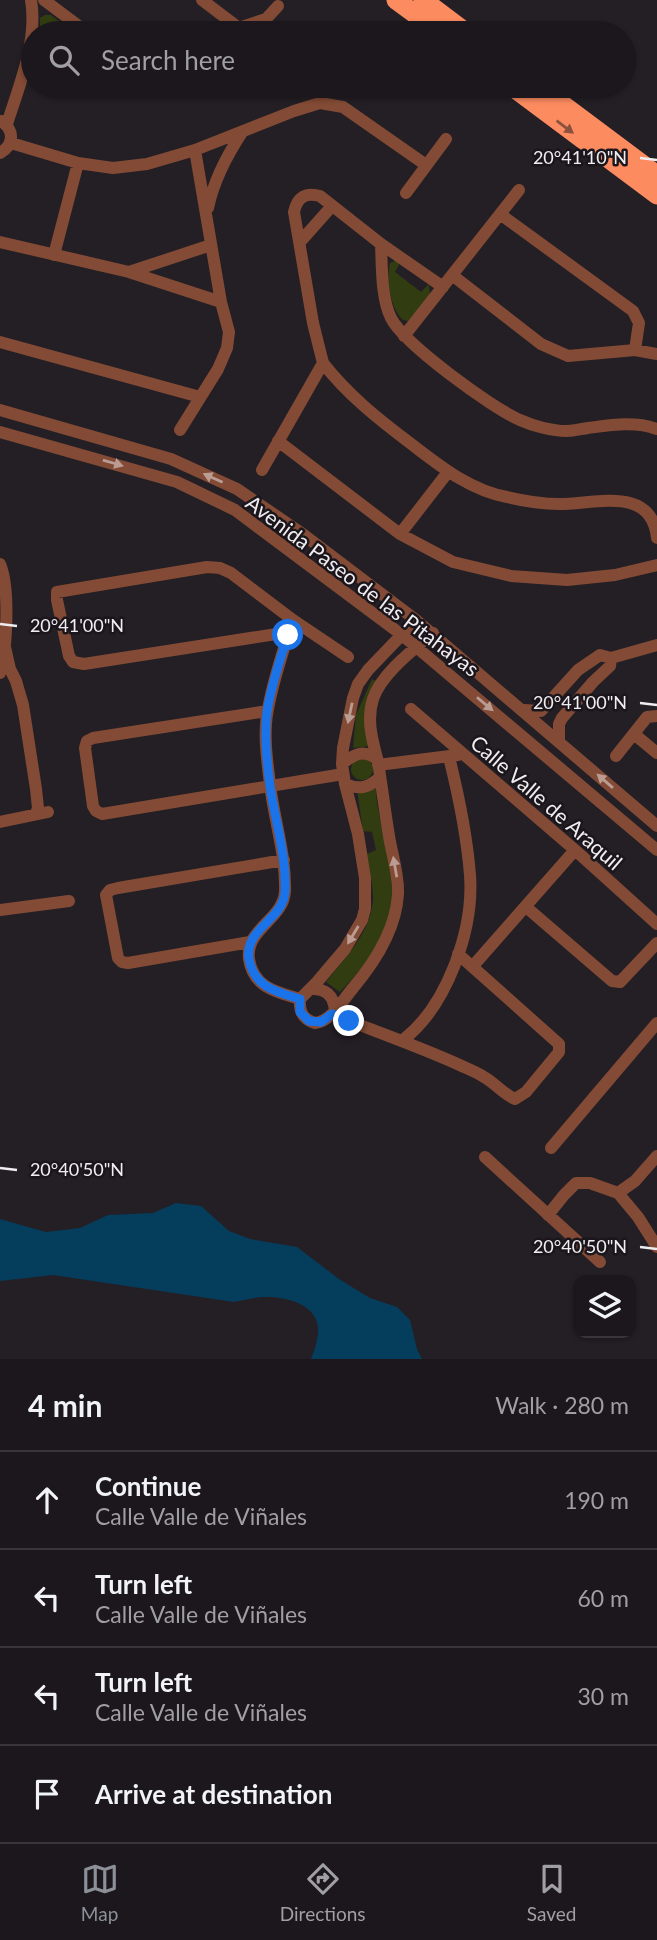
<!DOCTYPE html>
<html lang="en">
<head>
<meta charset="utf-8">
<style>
	:root { --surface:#1b171c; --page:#282429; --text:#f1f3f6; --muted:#a09fa3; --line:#39363b; --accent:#8c9099 }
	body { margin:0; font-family:Lato,sans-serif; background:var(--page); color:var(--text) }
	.controls { position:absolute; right:21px; bottom:21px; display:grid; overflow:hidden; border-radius:14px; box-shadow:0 2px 5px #0004 }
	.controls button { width:63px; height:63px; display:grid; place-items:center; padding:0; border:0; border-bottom:2px solid var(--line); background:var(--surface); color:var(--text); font:35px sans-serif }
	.stop { position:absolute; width:21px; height:21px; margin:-16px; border:5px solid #1a73e8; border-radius:50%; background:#fff }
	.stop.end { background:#1a73e8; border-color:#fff; box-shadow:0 2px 7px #0008 }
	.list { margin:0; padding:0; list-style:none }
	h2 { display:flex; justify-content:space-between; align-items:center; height:91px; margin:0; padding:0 28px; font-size:30px }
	h2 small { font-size:23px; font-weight:400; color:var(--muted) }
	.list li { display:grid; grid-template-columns:46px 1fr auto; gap:21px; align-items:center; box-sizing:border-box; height:98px; padding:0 28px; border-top:2px solid var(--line) }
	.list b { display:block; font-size:26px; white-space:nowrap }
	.list p { margin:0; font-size:23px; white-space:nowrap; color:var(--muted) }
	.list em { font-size:23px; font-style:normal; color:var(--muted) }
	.icon { flex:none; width:38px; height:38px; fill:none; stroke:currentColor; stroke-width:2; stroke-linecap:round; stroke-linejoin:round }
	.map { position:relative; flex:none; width:657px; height:1359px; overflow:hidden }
	.search { position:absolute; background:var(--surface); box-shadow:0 2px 5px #0004; left:21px; right:21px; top:21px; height:77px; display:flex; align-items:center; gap:18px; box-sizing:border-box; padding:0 24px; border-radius:38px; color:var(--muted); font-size:26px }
	.sheet { height:483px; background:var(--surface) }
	nav { display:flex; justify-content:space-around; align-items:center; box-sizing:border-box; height:98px; border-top:2px solid var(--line); background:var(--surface); font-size:19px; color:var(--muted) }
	nav a { display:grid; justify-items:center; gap:4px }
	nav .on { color:var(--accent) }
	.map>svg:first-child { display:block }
	.green { fill:#313d10 }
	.water { fill:#053d5c }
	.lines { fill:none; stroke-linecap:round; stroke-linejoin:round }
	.minor { stroke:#834b35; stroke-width:12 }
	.highway { stroke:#fc8b60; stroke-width:19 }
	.oneway { fill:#8c503e }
	.oneway2 { fill:#ba9c93 }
	.route { stroke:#1a73e8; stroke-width:9 }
	.ticks { fill:none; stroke:#f0edf1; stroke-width:2.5 }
	.labels { text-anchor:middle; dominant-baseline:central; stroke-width:5; stroke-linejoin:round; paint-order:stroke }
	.street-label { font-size:21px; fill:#f0edf1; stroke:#1b161b }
	.ticks-label { font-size:18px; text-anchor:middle; fill:#f0edf1; stroke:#1b161b; stroke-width:5; stroke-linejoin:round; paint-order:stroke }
</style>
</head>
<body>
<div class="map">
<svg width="657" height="1359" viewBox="0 0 657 1359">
	<rect width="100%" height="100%" fill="#241f25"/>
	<path class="green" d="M 45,15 L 51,15 L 74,33 L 40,33 L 40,18 Z
		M 395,261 L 400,263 L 395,272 L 421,292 L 429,284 L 430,296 L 408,321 L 403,320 C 390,308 386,280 390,263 Z
		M 372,679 L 376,681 L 370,746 L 353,748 L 356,715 Z
		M351 769a11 11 0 1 1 22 0a11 11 0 1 1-22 0Z
		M 376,789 C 376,805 381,821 384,837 C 387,855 392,874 392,892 C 392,932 367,964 340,992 L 326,982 C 346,957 372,931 373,898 C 373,883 369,868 367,854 L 376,850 L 372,832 L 363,831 L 357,790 Z"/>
	<path class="water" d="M 176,1203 L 201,1206 L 229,1231 L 250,1239 L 297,1247 L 339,1279 L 370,1298 L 397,1307 L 410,1320 L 417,1349 L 422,1359 L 311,1359 C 315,1349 319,1337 318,1326 C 314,1302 282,1296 262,1297 C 253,1298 244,1300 234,1302 L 53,1275 L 0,1281 L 0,1219 L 46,1232 L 80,1228 L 108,1215 L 153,1213 Z"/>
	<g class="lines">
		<path class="minor" d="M 44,0 L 88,33
			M 202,0 L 239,28
			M 223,33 L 266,19 L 278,6
			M 7,124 C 19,86 38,41 31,0
			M 11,143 L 78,163 L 113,168 L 147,164 L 195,150 L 294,111 L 320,103 L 343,107 L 426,165
			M 0,153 C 14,145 15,130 1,121
			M 406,193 L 446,139
			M 208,208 C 214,179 227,155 243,131
			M 500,214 L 633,311 L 639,323 L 635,350
			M 0,242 L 129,272 L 221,302
			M 300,242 L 332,206
			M 381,244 C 382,266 381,298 391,318 C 404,344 492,408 520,420 C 533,426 552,431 567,431 C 574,431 581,429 588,428 C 611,425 635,421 657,429
			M 54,255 L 78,163
			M 129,272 L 211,245
			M 452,275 L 541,344 L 568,356 L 635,350 L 657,354
			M 404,336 L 519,190
			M 0,342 L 200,397
			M 323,363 C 347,394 378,419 410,443 C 439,465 469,490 507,497 C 524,501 543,504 560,504 C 595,504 652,485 657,538
			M 0,410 L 171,459 L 237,489 L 304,535 L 416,620 L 657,826
			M 180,430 L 218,369 L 227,348 L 229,332 L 221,302 L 195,150
			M 0,432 L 177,482 L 235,510 L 402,635 L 657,850
			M 278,441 L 400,534 L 453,562 L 511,576 L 567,580 L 615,575 L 657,565
			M 262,470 L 323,363 L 313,323 L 294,212 C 297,197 306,192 320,196 L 381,244 L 443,287
			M 400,534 L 448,472
			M 0,564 C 10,588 7,648 0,673
			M 291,626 C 282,654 273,681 268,709 C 263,733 267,760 270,784 C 274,820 286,854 285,891 C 284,919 245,929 249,959 C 253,987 276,992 300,999
			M 289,632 L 84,664 L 73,662 L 69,656 L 57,600 L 57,592 L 207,567 L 220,568 L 231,573 L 293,620 L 348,657
			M 5,647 L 10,669 L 16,681 L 23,705 L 36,789 L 38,808 L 36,814
			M 411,709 L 575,850 L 657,924
			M 524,710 L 541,711 L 578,670 L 600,655 L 611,658 L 657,645
			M 267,711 L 93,738 L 87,741 L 85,748 L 93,806 L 96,811 L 102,814 L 343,774
			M 634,734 L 657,753
			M 559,742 L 559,724 L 562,718 L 593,682 L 610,666 L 611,658
			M 616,756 L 647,717 L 657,716
			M 342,764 C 354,754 363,749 377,759
			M 378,765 L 458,755
			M 345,784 C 359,790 369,788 380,777
			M 0,822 L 48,812
			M 526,907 L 612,981 L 620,982 L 657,943
			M 0,910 L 69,901
			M 250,942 L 128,963 L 122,962 L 118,958 L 106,895 L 110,890 L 118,888 L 284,860
			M 473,966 L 575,850
			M 310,989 C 325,988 334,995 335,1011
			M 300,999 C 299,1011 302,1019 315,1023 C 332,1021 342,1001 353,988 C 375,962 396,930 398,894 C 399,875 392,855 389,836 C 385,812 382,787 378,762 C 373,742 366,721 373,699 C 381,674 413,650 433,633
			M 300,999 L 317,982 L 345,949 L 362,920 L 365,909 L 365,878 L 358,834 L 345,784 L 342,764 L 343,748 L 353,698 L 358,684 L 368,670 L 416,620
			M 332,1014 C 376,1032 421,1047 464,1067 C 471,1070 478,1073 484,1077 C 495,1083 503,1094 515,1099 L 526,1092 L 559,1052 L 559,1044 L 458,954
			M 403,1040 C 447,1006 474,930 470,875 C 467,837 458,793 449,757
			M 551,1148 L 657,1023
			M 485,1157 L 600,1262
			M 618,1193 L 635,1181 L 657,1156
			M 548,1215 L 564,1195 L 576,1183 L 590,1183 L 618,1193 L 638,1217 L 657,1247"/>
		<path class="highway" d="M 396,0 L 441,33
			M 423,0 L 467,33
			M 511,86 L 657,195
			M 538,86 L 657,175"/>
	</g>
	<defs><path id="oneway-solid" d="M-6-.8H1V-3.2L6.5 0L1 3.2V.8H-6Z" transform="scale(1.75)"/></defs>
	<use class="oneway" href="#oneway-solid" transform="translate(565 127) rotate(37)"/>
	<g class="oneway2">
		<use href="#oneway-solid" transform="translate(113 463) rotate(16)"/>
		<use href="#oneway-solid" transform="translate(213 478) rotate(-156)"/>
		<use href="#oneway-solid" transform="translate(485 704) rotate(40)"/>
		<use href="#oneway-solid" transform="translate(350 713) rotate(102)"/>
		<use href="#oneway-solid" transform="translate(605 781) rotate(-139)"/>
		<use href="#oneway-solid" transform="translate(395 867) rotate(-100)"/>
		<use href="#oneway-solid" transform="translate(353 935) rotate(121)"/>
	</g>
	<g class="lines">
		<path class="route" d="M 288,635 C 280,660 271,685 267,712 C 264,735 267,763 270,786 C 275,821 287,856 285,892 C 283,920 244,929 249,959 C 254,987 276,992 300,999 L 300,1012 L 309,1021 L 321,1022 L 332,1014 L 349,1021"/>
	</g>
	<path class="ticks" d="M 640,158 L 657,160M 0,624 L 17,626M 640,703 L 657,705M 0,1168 L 17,1170M 640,1247 L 657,1249"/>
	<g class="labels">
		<g class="street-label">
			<text transform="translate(363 585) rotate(37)">Avenida Paseo de las Pitahayas</text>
			<text transform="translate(547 802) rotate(41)">Calle Valle de Araquil</text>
		</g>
	</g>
	<g class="ticks-label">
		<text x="580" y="164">20°41'10"N</text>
		<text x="77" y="632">20°41'00"N</text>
		<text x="580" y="709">20°41'00"N</text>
		<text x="77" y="1176">20°40'50"N</text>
		<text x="580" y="1253">20°40'50"N</text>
	</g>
</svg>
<div class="controls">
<button><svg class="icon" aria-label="layers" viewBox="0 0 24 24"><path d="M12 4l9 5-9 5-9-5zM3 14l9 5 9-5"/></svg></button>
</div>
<div class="stop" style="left:288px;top:635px"></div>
<div class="stop end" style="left:349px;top:1021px"></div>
<div class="search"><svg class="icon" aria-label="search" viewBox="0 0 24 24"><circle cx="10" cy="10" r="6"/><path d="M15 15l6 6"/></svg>Search here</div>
</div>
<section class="sheet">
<h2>4 min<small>Walk · 280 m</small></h2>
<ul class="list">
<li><svg class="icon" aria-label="ahead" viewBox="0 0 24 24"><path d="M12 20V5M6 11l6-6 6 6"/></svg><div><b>Continue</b><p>Calle Valle de Viñales</p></div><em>190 m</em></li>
<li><svg class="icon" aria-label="left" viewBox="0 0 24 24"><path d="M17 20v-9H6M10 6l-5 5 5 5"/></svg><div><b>Turn left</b><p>Calle Valle de Viñales</p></div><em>60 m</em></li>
<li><svg class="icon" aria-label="left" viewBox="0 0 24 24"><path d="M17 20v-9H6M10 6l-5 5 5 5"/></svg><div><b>Turn left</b><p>Calle Valle de Viñales</p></div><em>30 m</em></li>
<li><svg class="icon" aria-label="arrive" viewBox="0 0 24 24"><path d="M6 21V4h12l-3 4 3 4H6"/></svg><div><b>Arrive at destination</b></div></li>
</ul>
</section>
<nav>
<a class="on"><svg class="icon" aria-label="map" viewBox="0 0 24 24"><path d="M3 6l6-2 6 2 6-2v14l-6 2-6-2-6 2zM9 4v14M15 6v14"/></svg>Map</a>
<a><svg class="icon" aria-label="directions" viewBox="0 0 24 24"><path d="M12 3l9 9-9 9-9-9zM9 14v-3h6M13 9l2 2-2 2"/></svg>Directions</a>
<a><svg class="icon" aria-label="saved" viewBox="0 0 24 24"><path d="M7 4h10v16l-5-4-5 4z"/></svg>Saved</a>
</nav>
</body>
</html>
